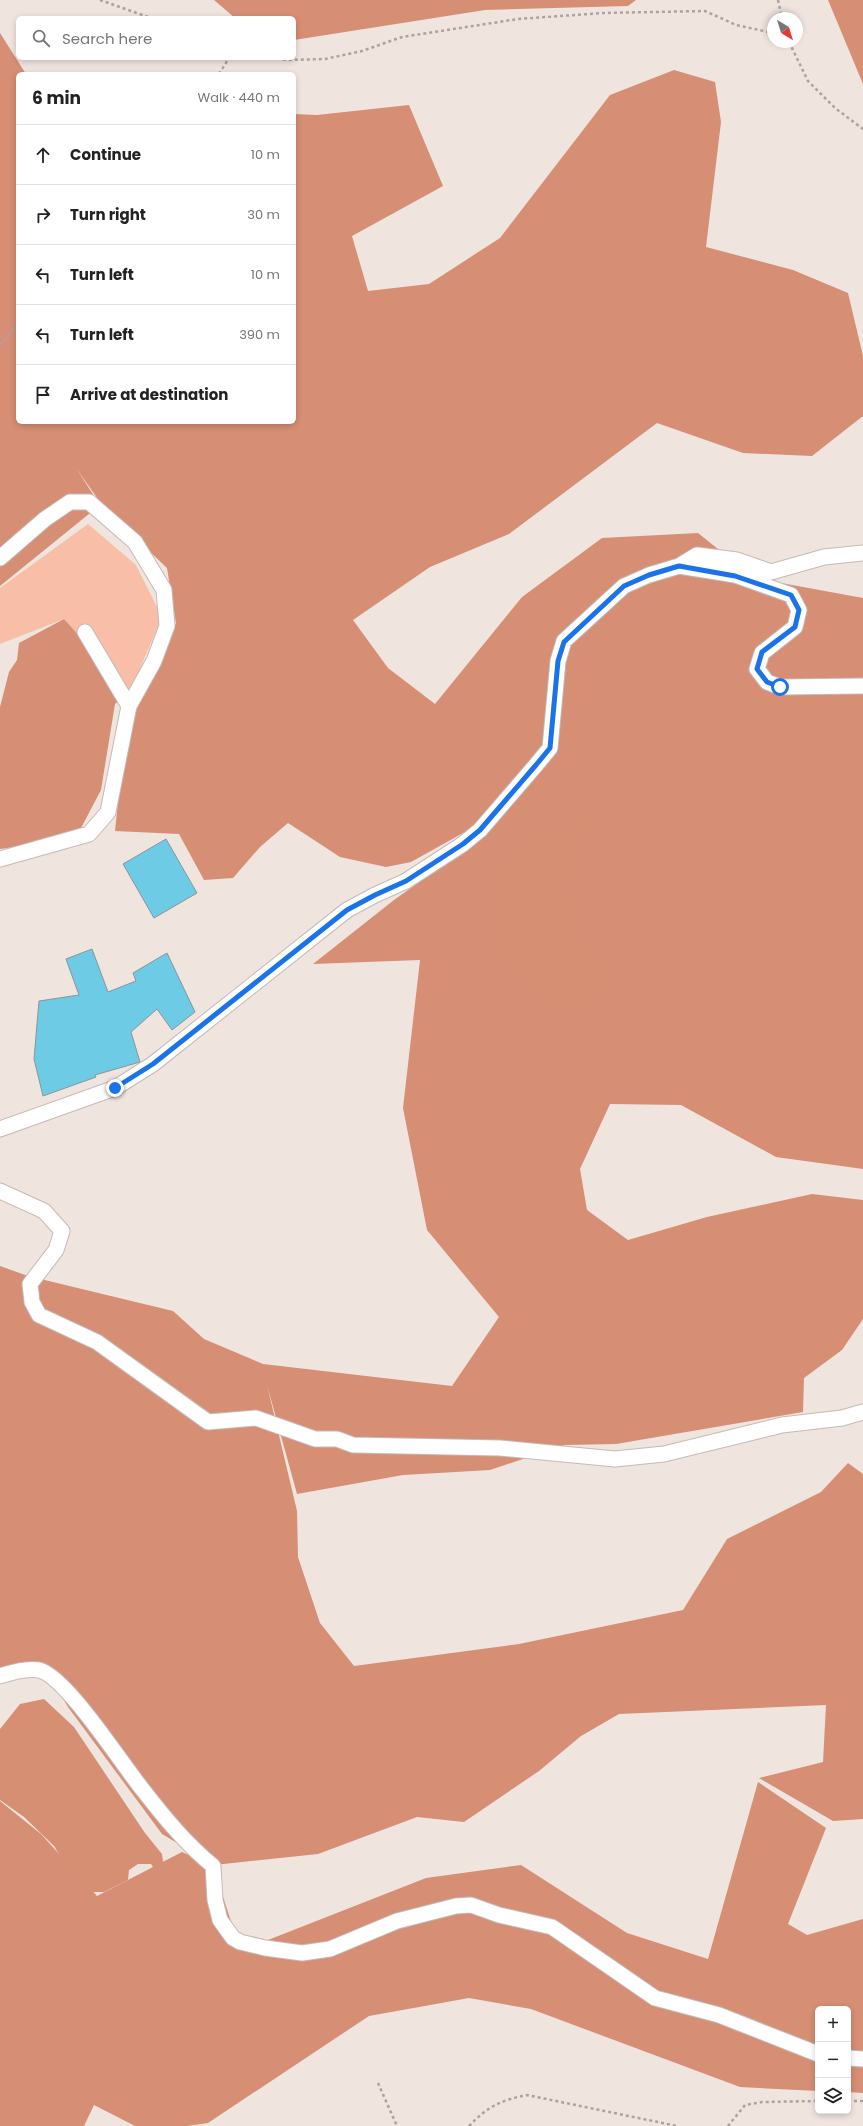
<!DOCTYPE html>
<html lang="en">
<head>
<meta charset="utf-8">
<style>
	:root { --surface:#fff; --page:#f2f2f2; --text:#222; --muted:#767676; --line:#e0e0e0 }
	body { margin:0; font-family:Poppins,sans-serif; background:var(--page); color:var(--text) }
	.controls { position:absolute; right:12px; bottom:12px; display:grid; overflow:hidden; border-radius:6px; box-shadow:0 2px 6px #0003 }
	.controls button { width:36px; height:36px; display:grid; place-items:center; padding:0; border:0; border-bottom:1px solid var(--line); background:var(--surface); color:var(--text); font:20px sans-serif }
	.compass { position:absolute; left:767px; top:12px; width:36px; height:36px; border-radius:50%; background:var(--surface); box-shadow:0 2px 6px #0003; rotate:142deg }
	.stop { position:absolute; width:12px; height:12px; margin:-9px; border:3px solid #1a73e8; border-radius:50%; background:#fff }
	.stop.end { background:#1a73e8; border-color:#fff; box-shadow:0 1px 4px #0008 }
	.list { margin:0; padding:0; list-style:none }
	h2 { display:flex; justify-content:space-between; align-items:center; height:52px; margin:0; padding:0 16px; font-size:17px }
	h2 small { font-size:13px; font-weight:400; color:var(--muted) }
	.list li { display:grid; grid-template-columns:26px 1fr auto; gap:12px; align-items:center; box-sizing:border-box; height:60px; padding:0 16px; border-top:1px solid var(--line) }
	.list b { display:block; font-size:15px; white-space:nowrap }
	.list em { font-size:13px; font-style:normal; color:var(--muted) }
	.icon { flex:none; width:22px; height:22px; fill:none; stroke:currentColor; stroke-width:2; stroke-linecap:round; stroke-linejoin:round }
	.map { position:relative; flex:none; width:863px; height:2126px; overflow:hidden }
	.search { position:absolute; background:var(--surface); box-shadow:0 2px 6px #0003; left:16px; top:16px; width:280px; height:44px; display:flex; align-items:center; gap:10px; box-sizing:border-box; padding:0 14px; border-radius:6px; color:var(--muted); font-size:15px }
	.panel { position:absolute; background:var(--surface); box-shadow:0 2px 6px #0003; left:16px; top:72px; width:280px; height:352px; border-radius:6px }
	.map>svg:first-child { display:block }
	.green { fill:#f8bea8 }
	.forest { fill:#d68e74 }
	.water { fill:#d78f74 }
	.building { fill:#6ecbe5; stroke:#899599 }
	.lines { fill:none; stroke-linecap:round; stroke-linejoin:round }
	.street-casing { stroke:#c5bab5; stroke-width:17 }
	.path { stroke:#aca39f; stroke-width:2.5; stroke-dasharray:3 3; stroke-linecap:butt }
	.street { stroke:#fff; stroke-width:15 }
	.route { stroke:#1a73e8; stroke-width:5 }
</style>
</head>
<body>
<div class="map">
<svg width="863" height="2126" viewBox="0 0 863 2126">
	<rect width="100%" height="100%" fill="#f0e4df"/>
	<path class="green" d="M 88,524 L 136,565 L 162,617 L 130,692 L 64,619 L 0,644 L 0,588 Z"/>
	<path class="forest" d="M 214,0 L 636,0 L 628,6 L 485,10 L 294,40 L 294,18 L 235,18 Z
		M 828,0 L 863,0 L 863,84 Z
		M 0,33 L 26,74 L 18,74 L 18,422 L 294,422 L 294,114 L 317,115 L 409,105 L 443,186 L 352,236 L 368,291 L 429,284 L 500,238 L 610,95 L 674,70 L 715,82 L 721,122 L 706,247 L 793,270 L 848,293 L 863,356 L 863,416 L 812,456 L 743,453 L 657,423 L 509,534 L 430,567 L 353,620 L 388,668 L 435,704 L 522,597 L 602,538 L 698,533 L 754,578 L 863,598 L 863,1169 L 776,1157 L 681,1105 L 610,1104 L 580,1169 L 587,1210 L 628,1240 L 707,1217 L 812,1194 L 863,1200 L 863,1319 L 842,1350 L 804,1378 L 803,1412 L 616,1444 L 565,1445 L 490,1470 L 403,1475 L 297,1494 L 267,1385 L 297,1511 L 298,1557 L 320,1623 L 354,1666 L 519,1644 L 683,1610 L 727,1539 L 821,1492 L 848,1463 L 863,1474 L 863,1819 L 833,1821 L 759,1778 L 823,1762 L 826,1705 L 619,1714 L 581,1736 L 539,1771 L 464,1822 L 417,1817 L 318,1854 L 214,1865 L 162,1834 L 68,1707 L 46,1669 L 0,1667 L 0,1266 L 28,1276 L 173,1311 L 204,1339 L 263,1364 L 452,1386 L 499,1317 L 427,1230 L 403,1108 L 420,960 L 313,964 L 394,900 L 480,839 L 472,828 L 411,862 L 386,867 L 340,857 L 288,823 L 260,847 L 233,878 L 204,880 L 179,834 L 115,831 L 125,735 L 176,623 L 167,568 L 105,509 L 76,468 L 100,505 L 0,586 Z
		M 64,619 L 130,692 L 115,704 L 101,790 L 81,828 L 29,845 L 0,849 L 0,707 L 9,672 L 17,660 L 19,643 Z
		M 758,1782 L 826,1828 L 788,1924 L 807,1935 L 863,1919 L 863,2093 L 848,2092 L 848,2009 L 818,2009 L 818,2091 L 740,2087 L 531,2009 L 469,1998 L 369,2016 L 208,2123 L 187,2126 L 135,2126 L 94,2105 L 84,2126 L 0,2126 L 0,1801 L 41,1834 L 97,1896 L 182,1852 L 213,1866 L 240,1949 L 250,1947 L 426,1878 L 521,1865 L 627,1933 L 708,1959 Z"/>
	<path class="water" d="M 590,817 L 566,891 L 577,928 L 618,976 L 589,1008 L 561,1007 L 523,983 L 498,953 L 488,890 L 517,841 Z
		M 44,1699 L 74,1727 L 145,1833 L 162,1854 L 163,1862 L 160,1868 L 151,1875 L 147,1875 L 146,1873 L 153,1867 L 151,1864 L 138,1864 L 129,1870 L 128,1880 L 104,1892 L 92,1892 L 78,1885 L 54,1846 L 24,1817 L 0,1800 L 0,1729 L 20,1704 Z"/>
	<path class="building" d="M 166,839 L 197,893 L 154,918 L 123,864 Z
		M 92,949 L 108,992 L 136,981 L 133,973 L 167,953 L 195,1012 L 172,1030 L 157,1009 L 131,1032 L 140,1062 L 95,1075 L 96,1077 L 43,1096 L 34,1059 L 39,1001 L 79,995 L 66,959 Z"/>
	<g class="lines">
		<g class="street-casing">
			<path id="street" d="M 0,558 L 45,519 L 70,502 L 89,502 L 135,542 L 164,590 L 167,626 L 154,661 L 129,706 L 108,812 L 89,834 L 0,859
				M 679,566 L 735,575 L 791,595 L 799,610 L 795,627 L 762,653 L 757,669 L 767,682 L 780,687 L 863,686
				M 85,632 L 129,706
				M 0,1129 L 115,1088 L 153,1064 L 347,910 L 375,895 L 406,881 L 463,844 L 480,830 L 536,765 L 550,748 L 558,661 L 564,641 L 624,586 L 649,575 L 679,566 L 697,555 L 737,560 L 771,572 L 824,557 L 863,553
				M 0,1191 L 44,1211 L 62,1231 L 56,1250 L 30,1284 L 32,1302 L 39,1315 L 97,1342 L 208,1422 L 256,1418 L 315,1439 L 337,1439 L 353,1445 L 500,1448 L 615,1459 L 664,1454 L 782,1425 L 842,1418 L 863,1412
				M 0,1676 C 12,1672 26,1668 39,1670 C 66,1676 123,1766 143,1790 C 164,1817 186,1844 213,1866 L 215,1900 L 220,1920 L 233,1938 L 240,1942 L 265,1948 L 302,1953 L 330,1949 L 397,1921 L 456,1906 L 471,1905 L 499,1915 L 552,1927 L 655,1998 L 719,2015 L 818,2054
				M 848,2058 L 863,2059"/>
		</g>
		<path class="path" d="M 100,0 L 151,18
			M 778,0 L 782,18
			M 789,42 L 808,81 L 835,108 L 863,129
			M 277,58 L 287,60 L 325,59 L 362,51 L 402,37 L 518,19 L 603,13 L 705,11 L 736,25 L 773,33
			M 219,74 L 229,58
			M 0,345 L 18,324
			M 378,2083 L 397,2126
			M 848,2101 L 863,2101
			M 469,2126 C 487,2107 501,2100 527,2095 L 677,2126
			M 728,2126 L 745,2105 L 762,2102 L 818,2101"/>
		<use href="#street" class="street"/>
	</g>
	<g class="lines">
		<path class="route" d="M 115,1088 L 153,1064 L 347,910 L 375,895 L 406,881 L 463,844 L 480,830 L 536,765 L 550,748 L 558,661 L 564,642 L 624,586 L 649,575 L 679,566 L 735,576 L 791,595 L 799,610 L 795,627 L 762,652 L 757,669 L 767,682 L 780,687"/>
	</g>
</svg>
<div class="controls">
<button>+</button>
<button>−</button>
<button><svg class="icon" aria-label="layers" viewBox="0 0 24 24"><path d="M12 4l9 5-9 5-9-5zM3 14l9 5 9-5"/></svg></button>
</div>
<svg class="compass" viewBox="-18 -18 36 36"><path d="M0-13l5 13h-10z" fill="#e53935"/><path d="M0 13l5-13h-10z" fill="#767676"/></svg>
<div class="stop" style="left:780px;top:687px"></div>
<div class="stop end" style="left:115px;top:1088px"></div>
<div class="search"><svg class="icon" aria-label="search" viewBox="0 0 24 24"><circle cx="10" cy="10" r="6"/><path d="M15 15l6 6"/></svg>Search here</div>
<section class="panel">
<h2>6 min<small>Walk · 440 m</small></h2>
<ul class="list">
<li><svg class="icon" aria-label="ahead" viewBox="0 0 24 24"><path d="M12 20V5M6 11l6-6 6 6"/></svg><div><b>Continue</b></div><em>10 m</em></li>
<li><svg class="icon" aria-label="right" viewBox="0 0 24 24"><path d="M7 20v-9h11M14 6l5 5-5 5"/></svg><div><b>Turn right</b></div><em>30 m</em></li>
<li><svg class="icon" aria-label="left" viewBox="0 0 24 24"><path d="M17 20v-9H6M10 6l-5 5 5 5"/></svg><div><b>Turn left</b></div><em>10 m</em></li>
<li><svg class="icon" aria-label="left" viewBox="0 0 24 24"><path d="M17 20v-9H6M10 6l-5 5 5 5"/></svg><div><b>Turn left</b></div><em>390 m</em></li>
<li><svg class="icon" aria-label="arrive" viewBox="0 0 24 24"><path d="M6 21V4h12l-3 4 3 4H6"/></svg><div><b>Arrive at destination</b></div></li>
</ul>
</section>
</div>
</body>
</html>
